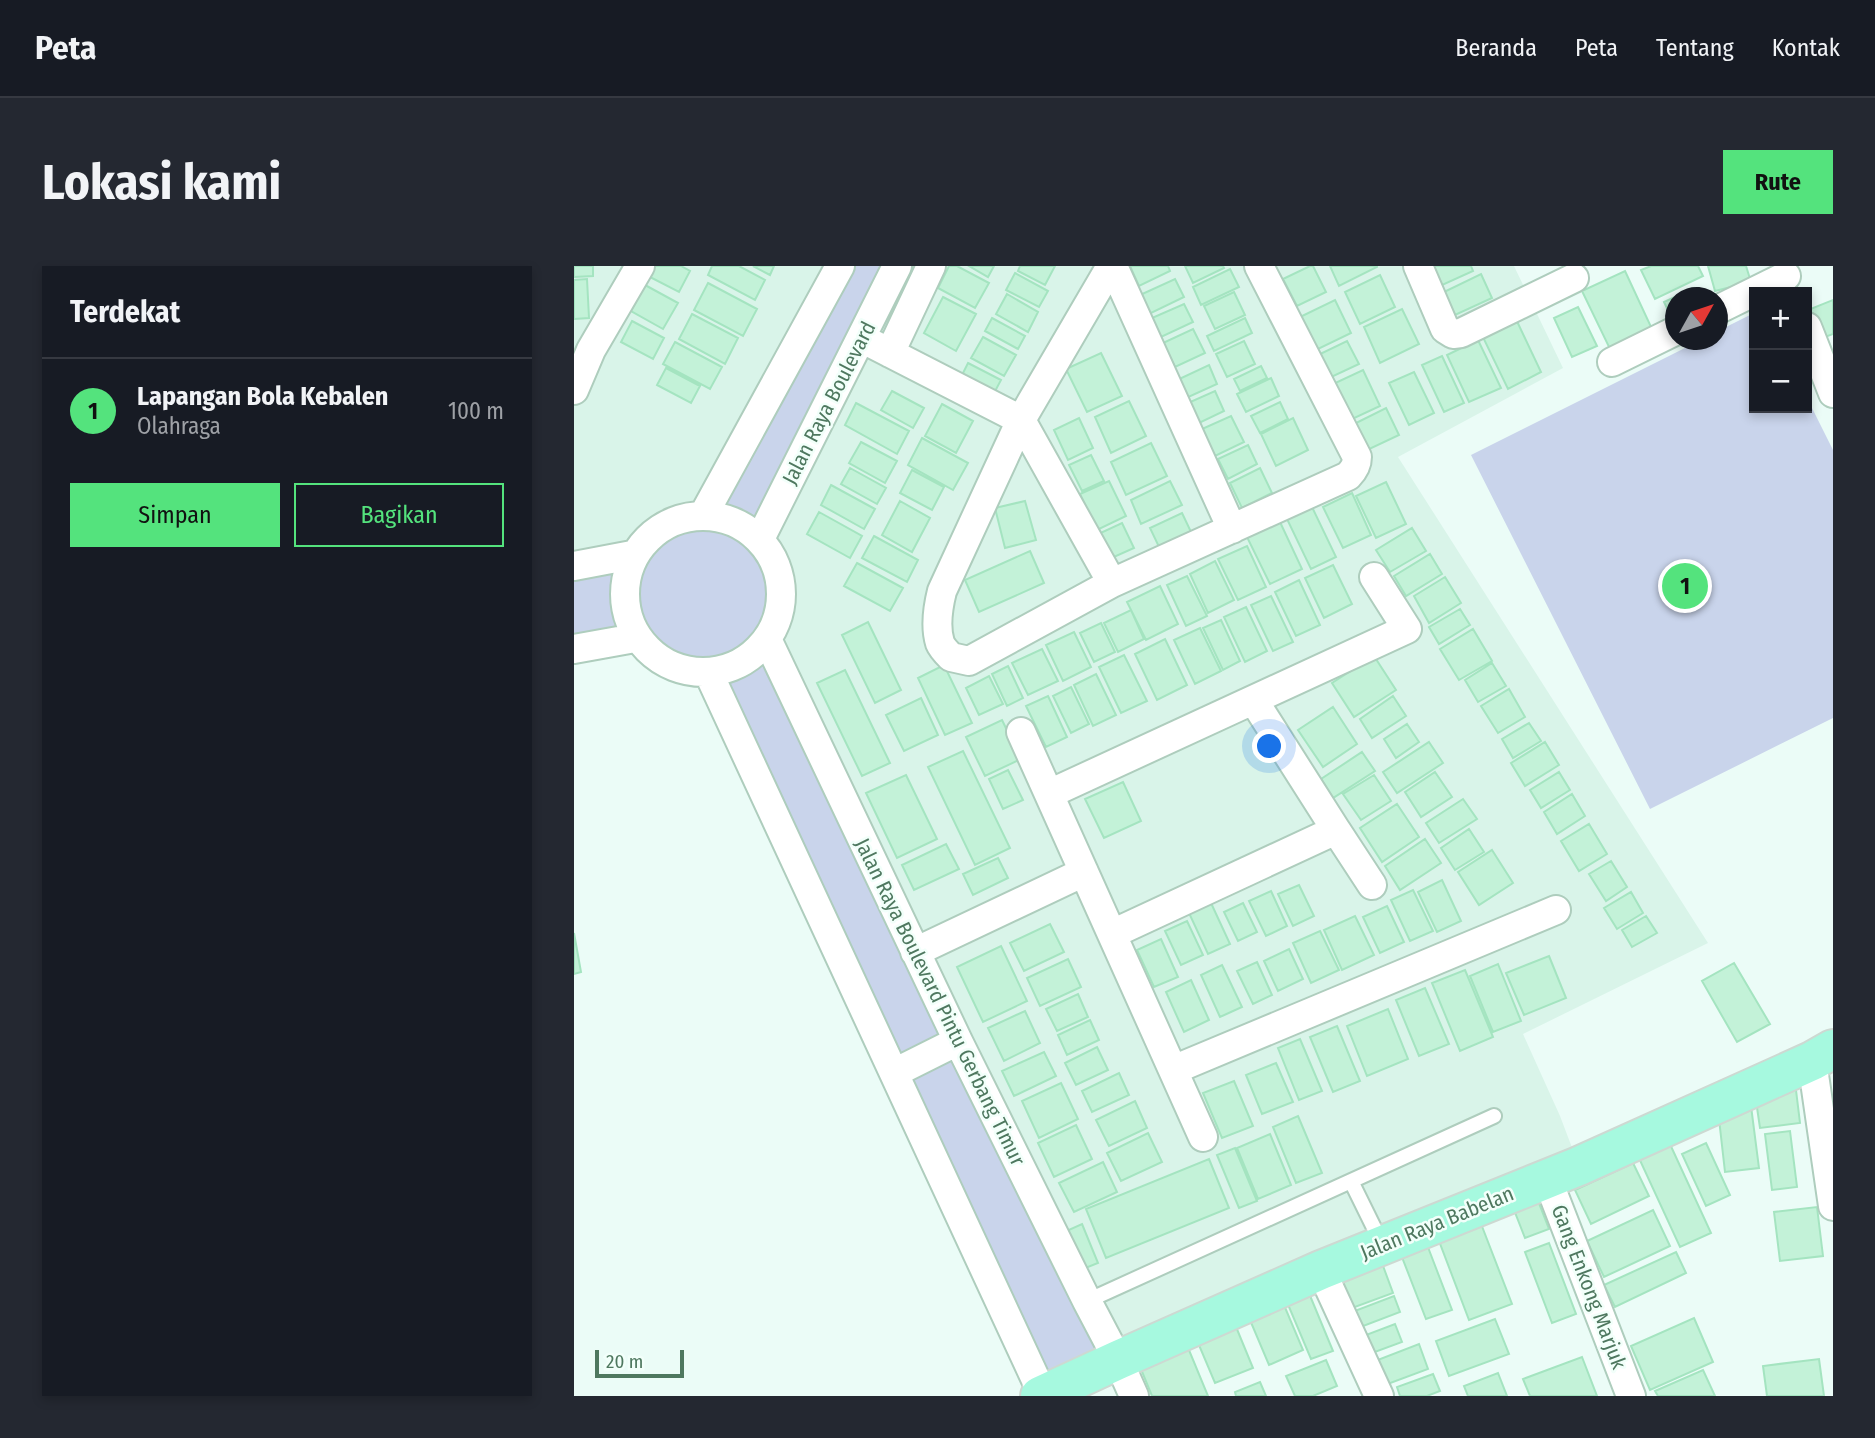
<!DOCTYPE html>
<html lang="id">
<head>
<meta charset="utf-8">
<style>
	:root { --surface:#171b24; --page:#242831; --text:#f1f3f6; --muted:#9ea1a6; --line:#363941; --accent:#54e37d }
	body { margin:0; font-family:"Fira Sans Condensed",sans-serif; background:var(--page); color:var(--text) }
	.controls { position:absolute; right:21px; top:21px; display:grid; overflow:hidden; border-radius:0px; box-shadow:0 4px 10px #0003 }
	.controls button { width:63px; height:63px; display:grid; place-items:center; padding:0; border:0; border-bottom:2px solid var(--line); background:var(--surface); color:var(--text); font:35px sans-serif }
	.compass { position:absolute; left:1091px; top:21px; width:63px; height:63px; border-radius:50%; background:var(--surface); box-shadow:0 4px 10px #0003; rotate:50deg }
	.scale { position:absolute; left:21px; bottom:18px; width:89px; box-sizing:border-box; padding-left:7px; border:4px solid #4e785f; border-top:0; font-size:19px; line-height:24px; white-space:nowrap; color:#4e785f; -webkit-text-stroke:5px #f2fffa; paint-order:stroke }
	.you { position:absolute; left:696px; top:481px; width:24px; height:24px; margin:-18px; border:5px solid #fff; border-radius:50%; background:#1a73e8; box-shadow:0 0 0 10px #1a73e833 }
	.badge { display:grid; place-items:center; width:46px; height:46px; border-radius:50%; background:var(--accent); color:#111; font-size:23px; font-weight:700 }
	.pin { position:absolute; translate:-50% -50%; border:4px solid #fff; box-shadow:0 2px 7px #0006 }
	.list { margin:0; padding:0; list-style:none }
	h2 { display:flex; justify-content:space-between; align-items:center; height:91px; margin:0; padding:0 28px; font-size:30px }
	h2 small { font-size:23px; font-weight:400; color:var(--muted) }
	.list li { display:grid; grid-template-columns:46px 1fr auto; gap:21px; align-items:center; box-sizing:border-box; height:105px; padding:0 28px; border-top:2px solid var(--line) }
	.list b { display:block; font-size:26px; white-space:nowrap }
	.list p { margin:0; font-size:23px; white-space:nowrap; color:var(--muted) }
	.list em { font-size:23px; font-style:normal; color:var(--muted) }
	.actions { display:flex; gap:14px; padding:21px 28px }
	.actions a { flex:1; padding:16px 0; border:2px solid var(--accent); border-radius:0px; text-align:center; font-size:24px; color:var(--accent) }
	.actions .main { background:var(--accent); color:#111 }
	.map { position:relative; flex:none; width:1259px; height:1130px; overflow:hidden; border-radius:0px }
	header { display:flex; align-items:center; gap:42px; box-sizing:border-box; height:98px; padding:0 35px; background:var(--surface); border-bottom:2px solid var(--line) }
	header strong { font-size:33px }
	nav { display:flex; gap:38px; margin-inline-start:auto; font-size:24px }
	.intro { display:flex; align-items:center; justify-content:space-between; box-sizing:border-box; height:168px; padding:0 42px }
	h1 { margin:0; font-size:49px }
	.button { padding:18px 32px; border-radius:0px; background:var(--accent); color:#111; font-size:24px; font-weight:700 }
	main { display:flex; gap:42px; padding:0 42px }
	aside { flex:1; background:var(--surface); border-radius:0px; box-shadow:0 4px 10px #0003 }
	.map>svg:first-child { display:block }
	.residential { fill:#d9f4e9 }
	.green { fill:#c9d4eb }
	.building { fill:#c3f2d8; stroke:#a4e4c0; stroke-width:2 }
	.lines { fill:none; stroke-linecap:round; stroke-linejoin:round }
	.service-casing { stroke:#aecdbd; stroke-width:18 }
	.minor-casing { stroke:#aecdbd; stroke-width:32 }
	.primary-casing { stroke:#cdd9d2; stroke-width:42 }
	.service { stroke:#fff; stroke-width:14 }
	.minor { stroke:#fff; stroke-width:28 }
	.primary { stroke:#a6f9df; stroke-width:38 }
	.labels { text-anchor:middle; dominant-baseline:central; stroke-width:5; stroke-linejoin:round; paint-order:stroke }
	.street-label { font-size:21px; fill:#4e785f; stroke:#f2fffa }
</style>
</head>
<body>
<header>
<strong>Peta</strong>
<nav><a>Beranda</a><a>Peta</a><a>Tentang</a><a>Kontak</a></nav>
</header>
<div class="intro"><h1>Lokasi kami</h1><a class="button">Rute</a></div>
<main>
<aside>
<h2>Terdekat<small></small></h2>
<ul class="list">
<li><span class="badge">1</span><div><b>Lapangan Bola Kebalen</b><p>Olahraga</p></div><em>100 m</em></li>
</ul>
<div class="actions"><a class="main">Simpan</a><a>Bagikan</a></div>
</aside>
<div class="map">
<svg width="1259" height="1130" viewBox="0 0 1259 1130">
	<rect width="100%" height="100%" fill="#ebfcf7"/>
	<path class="residential" d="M 0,0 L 940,0 L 989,102 L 824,191 L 1134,677 L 949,768 L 986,850 L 1005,900 L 544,1094 L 135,408 L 93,400 L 61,372 L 0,383 Z"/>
	<path class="green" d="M 266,0 L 313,0 L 186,273 L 205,305 L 207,341 L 194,375 L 544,1094 L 469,1129 L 135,408 L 93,400 L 61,372 L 0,383 L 0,300 L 58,289 L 88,258 L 130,248 Z
		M 1180,47 L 1180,142 L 1233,142 L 1233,132 L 1259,184 L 1259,452 L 1076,543 L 897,189 L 1127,74 L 1143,74 L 1144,65 Z"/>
	<path class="building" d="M 0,0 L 19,0 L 19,10 L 0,11 Z
		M 79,0 L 107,0 L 116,5 L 105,26 L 74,10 Z
		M 138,0 L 165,0 L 191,14 L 181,34 L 134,9 Z
		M 179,0 L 200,0 L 196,9 Z
		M 375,0 L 383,0 L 415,17 L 401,42 L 364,22 Z
		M 395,0 L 420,0 L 414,11 Z
		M 446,0 L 481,0 L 471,19 L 444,5 Z
		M 556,0 L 594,0 L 596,5 L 565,20 Z
		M 611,0 L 649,0 L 650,2 L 619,17 Z
		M 736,0 L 739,0 L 752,26 L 723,40 L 709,13 Z
		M 756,0 L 803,0 L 803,1 L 765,20 Z
		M 862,0 L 897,0 L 899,5 L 866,20 L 857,2 Z
		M 1077,0 L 1124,0 L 1129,10 L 1081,33 L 1067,4 Z
		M 1134,0 L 1172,0 L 1177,16 L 1141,25 Z
		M 656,3 L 665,21 L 627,39 L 619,21 Z
		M 1051,5 L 1078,63 L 1036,83 L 1008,25 Z
		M 441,7 L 474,25 L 465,41 L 432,24 Z
		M 907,8 L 918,32 L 881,49 L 870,26 Z
		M 806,9 L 821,41 L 786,58 L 771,26 Z
		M 13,13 L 15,52 L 0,53 L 0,14 Z
		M 601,13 L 610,31 L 575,48 L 566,29 Z
		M 134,17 L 183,43 L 169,70 L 120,44 Z
		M 71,19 L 104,37 L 89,63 L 57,45 Z
		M 1120,22 L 1124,32 L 1101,32 L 1101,53 L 1099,55 L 1090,36 Z
		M 660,26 L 671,49 L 641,63 L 630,40 Z
		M 433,28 L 464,46 L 454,66 L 422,48 Z
		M 369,31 L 402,48 L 382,85 L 350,67 Z
		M 761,34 L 777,67 L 742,84 L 726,51 Z
		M 1259,34 L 1259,68 L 1246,73 L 1234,44 Z
		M 610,38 L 619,56 L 587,71 L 578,52 Z
		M 1004,41 L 1023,80 L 998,91 L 980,52 Z
		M 828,43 L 845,78 L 806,97 L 790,61 Z
		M 118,48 L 164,72 L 151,98 L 105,73 Z
		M 940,49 L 967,106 L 934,123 L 906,65 Z
		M 418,52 L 451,70 L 444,83 L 411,65 Z
		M 671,52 L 678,67 L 640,85 L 633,70 Z
		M 58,55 L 90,72 L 79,93 L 47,76 Z
		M 619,63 L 631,87 L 601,101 L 589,77 Z
		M 409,71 L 442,89 L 430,110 L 397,92 Z
		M 904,74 L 927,122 L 895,136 L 873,89 Z
		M 670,75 L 681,98 L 653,111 L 642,88 Z
		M 773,75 L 785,98 L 753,113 L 742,90 Z
		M 101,76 L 148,101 L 136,123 L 89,98 Z
		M 527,87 L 548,130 L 513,146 L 492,103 Z
		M 868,90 L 890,137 L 870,146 L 848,99 Z
		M 394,97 L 427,114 L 418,131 L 386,113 Z
		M 635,99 L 643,118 L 610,133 L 601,115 Z
		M 687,100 L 693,112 L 666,125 L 660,113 Z
		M 92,102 L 126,120 L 117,137 L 83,119 Z
		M 789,104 L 806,140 L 774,155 L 757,119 Z
		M 840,106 L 860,147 L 835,159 L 815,117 Z
		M 697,112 L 705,130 L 672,146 L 663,128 Z
		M 318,125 L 350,142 L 339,162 L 307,144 Z
		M 641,125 L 650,145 L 623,158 L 614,137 Z
		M 555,135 L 572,170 L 537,187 L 521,151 Z
		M 706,136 L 714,153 L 686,167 L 677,150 Z
		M 282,137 L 335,165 L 323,188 L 271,159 Z
		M 368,138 L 399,155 L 382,187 L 351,170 Z
		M 812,142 L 825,169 L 789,186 L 776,160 Z
		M 657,150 L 670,176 L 641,190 L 628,163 Z
		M 505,152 L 519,182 L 494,194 L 480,164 Z
		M 719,152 L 734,184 L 702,200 L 687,168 Z
		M 348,172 L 394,197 L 379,224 L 334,199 Z
		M 287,176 L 323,195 L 311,217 L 275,197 Z
		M 577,177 L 593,210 L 552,229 L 537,196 Z
		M 674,179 L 683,198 L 654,213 L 644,193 Z
		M 517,189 L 530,215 L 508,225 L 495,199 Z
		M 276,202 L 312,222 L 303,238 L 267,218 Z
		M 686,202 L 698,227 L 668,242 L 656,217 Z
		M 338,204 L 370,221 L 358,244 L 326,227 Z
		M 535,215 L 552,250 L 523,264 L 506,228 Z
		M 596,215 L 608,239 L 567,258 L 557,234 Z
		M 812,216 L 832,258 L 802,272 L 782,230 Z
		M 257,219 L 301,243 L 290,263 L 247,239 Z
		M 778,227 L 797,269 L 769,282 L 749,241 Z
		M 326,235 L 356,252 L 338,286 L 308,269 Z
		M 451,235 L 462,274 L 431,282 L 421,242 Z
		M 738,241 L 762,291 L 737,303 L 713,253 Z
		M 245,246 L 288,270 L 276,292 L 233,268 Z
		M 608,247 L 618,268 L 586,283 L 576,262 Z
		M 706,256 L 728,303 L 696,318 L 673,271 Z
		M 548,257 L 560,282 L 531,295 L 520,270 Z
		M 838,262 L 852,285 L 816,306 L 802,284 Z
		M 300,270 L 344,294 L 333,316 L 288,292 Z
		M 673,280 L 692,321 L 664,334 L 644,293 Z
		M 456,285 L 470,317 L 405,346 L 391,314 Z
		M 856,288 L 868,308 L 832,330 L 820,310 Z
		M 641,295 L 660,334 L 634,347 L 616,308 Z
		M 283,297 L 329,322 L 316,345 L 270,320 Z
		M 759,299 L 778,338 L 750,352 L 731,312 Z
		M 613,310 L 633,350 L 612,360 L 593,319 Z
		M 871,311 L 887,337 L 855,357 L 840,330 Z
		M 725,314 L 746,359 L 722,370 L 701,326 Z
		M 586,320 L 604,358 L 572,374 L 553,336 Z
		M 697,330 L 719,376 L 699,385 L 677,339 Z
		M 672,341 L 693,385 L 671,396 L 650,351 Z
		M 886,343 L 896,359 L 865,378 L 855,361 Z
		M 557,344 L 570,373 L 544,386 L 530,357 Z
		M 647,354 L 666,395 L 649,404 L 629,362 Z
		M 294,356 L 327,424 L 301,437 L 268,369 Z
		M 527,357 L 541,386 L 520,396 L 506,367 Z
		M 626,362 L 647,405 L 621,418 L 600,374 Z
		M 899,363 L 918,395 L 885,414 L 866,383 Z
		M 500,366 L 517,401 L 489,415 L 472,379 Z
		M 591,373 L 613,419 L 583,434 L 561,388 Z
		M 468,383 L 484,415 L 454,429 L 438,397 Z
		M 550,389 L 573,435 L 547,447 L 525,401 Z
		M 800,390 L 822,424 L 780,451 L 758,417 Z
		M 918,397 L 932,420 L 904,436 L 891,414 Z
		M 370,399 L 398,457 L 371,469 L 344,412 Z
		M 434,400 L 449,432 L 433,440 L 418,408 Z
		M 271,404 L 316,497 L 288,510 L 243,417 Z
		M 522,408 L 542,449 L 519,460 L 500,419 Z
		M 415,410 L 429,438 L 405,449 L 392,422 Z
		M 497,421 L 515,458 L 497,467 L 479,430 Z
		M 935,423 L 951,451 L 924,467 L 907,440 Z
		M 474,430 L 493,471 L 472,481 L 452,440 Z
		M 819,430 L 832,450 L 798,472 L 786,453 Z
		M 347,432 L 364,469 L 330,485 L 312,449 Z
		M 759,441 L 783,478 L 749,501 L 724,464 Z
		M 428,454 L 447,493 L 411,510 L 392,471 Z
		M 955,457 L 967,475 L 939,492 L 928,473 Z
		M 833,458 L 845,476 L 822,492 L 810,473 Z
		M 855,476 L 869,497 L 823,527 L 809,506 Z
		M 971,476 L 985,499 L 951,520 L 937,497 Z
		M 389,485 L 436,582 L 401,599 L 354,501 Z
		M 788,486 L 801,505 L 759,532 L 747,513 Z
		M 434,504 L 449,534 L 429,543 L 415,513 Z
		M 861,506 L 878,531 L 847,551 L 831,526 Z
		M 985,506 L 996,524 L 967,542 L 956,524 Z
		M 332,509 L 363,573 L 323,592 L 292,527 Z
		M 800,509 L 817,535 L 787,554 L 769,528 Z
		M 549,516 L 567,555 L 530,572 L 511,533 Z
		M 998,528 L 1011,550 L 983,568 L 970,546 Z
		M 889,533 L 903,553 L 865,577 L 852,557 Z
		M 823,538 L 845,571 L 808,596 L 786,562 Z
		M 1015,558 L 1033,588 L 1005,605 L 987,575 Z
		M 895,563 L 910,586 L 881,604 L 867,582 Z
		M 851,573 L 867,597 L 826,624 L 811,600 Z
		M 372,578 L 385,603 L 340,624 L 328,599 Z
		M 918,584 L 939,617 L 905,639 L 884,606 Z
		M 424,592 L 434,612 L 399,629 L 389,608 Z
		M 1037,595 L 1053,621 L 1032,635 L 1015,608 Z
		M 868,614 L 887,655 L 863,666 L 844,626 Z
		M 725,619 L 740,650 L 719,660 L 704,628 Z
		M 839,624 L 859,665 L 836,675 L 817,634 Z
		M 697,625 L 713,660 L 692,670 L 675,635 Z
		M 1057,626 L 1069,647 L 1043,663 L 1030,642 Z
		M 637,637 L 656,678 L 634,688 L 615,647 Z
		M 669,637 L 683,666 L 664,675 L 650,646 Z
		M 813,640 L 830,676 L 806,687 L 789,651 Z
		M 781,650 L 800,689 L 768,704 L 750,664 Z
		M 1072,650 L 1083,667 L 1058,681 L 1048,664 Z
		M 613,655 L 629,689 L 607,699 L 591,665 Z
		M 476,658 L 490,686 L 450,705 L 436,677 Z
		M 746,665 L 765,704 L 737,717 L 719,677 Z
		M 0,667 L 7,706 L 0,708 Z
		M 587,673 L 604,711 L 580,721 L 563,684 Z
		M 427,680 L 453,735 L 409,756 L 383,701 Z
		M 715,683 L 729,713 L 704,725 L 690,695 Z
		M 975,690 L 992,732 L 950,749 L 932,707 Z
		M 494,693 L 507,721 L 466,740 L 453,712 Z
		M 683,696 L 698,729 L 679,738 L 663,705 Z
		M 1160,697 L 1196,758 L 1163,776 L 1128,715 Z
		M 924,698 L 947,755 L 919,766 L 896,710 Z
		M 648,699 L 668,741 L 646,751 L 627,709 Z
		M 891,704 L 919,771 L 886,785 L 858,717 Z
		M 617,714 L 635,754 L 610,766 L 592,726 Z
		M 851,722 L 875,778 L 845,790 L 822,734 Z
		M 504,728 L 514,751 L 483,765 L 472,743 Z
		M 814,743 L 834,793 L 793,810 L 773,760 Z
		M 451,745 L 466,777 L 430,795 L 414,762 Z
		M 516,754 L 525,774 L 493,789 L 484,769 Z
		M 763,760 L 786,815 L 759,826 L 736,771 Z
		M 726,773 L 748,825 L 725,834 L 704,782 Z
		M 523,781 L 534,804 L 502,819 L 491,797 Z
		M 470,786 L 482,810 L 440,830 L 428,805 Z
		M 702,797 L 719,836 L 688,848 L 672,809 Z
		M 545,807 L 555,829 L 518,846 L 508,825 Z
		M 660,815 L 679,860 L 648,872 L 629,827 Z
		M 1221,816 L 1226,857 L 1186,862 L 1180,821 Z
		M 487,817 L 504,853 L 465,872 L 448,835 Z
		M 561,835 L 573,862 L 535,880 L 522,854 Z
		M 1177,840 L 1185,902 L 1151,906 L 1144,844 Z
		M 724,850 L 748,907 L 722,917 L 699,861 Z
		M 502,859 L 518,893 L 480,911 L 464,877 Z
		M 1216,865 L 1223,921 L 1198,924 L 1191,868 Z
		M 574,867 L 588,896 L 547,915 L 533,887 Z
		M 696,868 L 717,919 L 684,933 L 663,882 Z
		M 1095,876 L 1137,967 L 1106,981 L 1064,890 Z
		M 1132,877 L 1156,929 L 1132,940 L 1108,888 Z
		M 661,882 L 683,935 L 665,942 L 643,889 Z
		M 635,893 L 655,942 L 532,992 L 512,943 Z
		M 529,896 L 543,926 L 500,946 L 485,917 Z
		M 1059,897 L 1075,930 L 1017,958 L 1001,924 Z
		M 959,922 L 975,963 L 951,972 L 935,931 Z
		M 1243,941 L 1249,990 L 1206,995 L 1200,946 Z
		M 1079,944 L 1096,980 L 1030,1011 L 1013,975 Z
		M 904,950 L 938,1038 L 895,1054 L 862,967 Z
		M 508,958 L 524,997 L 504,1005 L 488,967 Z
		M 852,976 L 878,1044 L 852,1053 L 826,986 Z
		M 975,977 L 1002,1048 L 978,1057 L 951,986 Z
		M 1102,986 L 1112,1007 L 1041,1041 L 1030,1019 Z
		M 805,989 L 819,1027 L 770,1045 L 756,1007 Z
		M 732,1020 L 759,1085 L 737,1093 L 710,1029 Z
		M 820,1030 L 826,1046 L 784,1062 L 778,1046 Z
		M 707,1032 L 729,1084 L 695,1099 L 673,1047 Z
		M 1120,1052 L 1139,1096 L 1076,1124 L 1057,1080 Z
		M 921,1053 L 935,1088 L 875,1110 L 862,1075 Z
		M 660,1056 L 679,1102 L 641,1117 L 622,1072 Z
		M 821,1058 L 828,1076 L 790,1090 L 784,1072 Z
		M 610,1072 L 634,1130 L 578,1130 L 562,1091 Z
		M 845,1078 L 854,1103 L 811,1119 L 801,1095 Z
		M 1008,1091 L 1023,1130 L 956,1130 L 949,1113 Z
		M 1245,1093 L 1250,1130 L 1193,1130 L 1189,1100 Z
		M 752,1094 L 763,1120 L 739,1130 L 721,1130 L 712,1110 Z
		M 1129,1104 L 1141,1130 L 1084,1130 L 1081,1125 Z
		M 924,1107 L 933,1130 L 894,1130 L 890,1120 Z
		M 859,1108 L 866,1125 L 853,1130 L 826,1130 L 823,1121 Z
		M 686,1116 L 692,1130 L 662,1130 L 661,1126 Z"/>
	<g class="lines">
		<g class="service-casing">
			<path id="service" d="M 777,915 L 807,976
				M 513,1035 L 920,850"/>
		</g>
		<g class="minor-casing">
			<path id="minor" d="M 537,0 L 447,154 L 368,325 C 364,341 361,361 366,377 C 368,382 373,387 377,391 L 395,395 L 538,317 L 774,210 C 780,204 783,199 783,191 L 685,0
				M 539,0 L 658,263
				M 844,0 L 871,63 L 879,68 L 887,67 L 1000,12
				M 1143,44 L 1212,10
				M 1233,61 L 1259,127
				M 287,72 L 447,154 L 538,317
				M 316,87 L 357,0
				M 1038,96 L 1101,65
				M 0,124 L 17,84 L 66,0
				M 130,248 L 266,0
				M51 328a78 78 0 1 1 156 0a78 78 0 1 1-156 0Z
				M 186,273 L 323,0
				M 0,300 L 58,289
				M 194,375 L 384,775 L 513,1035 L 544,1094 L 560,1130
				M 0,383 L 61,372
				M 135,408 L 469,1129
				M 447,466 L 629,871
				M 475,528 L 833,363 L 800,311
				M 762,564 L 798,619
				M 538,668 L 762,564 L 680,435
				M 341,686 L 510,606
				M 1238,795 L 1259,940
				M 599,804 L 982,644
				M 320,807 L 384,775
				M 973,912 L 1057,1130
				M 747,1004 L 805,1130"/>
		</g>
		<g class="primary-casing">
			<path id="primary" d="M 466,1130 L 544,1094 L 747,1004 L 1005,900 L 1238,795 L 1259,783"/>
		</g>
		<use href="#service" class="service"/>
		<use href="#minor" class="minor"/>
		<use href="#primary" class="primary"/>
	</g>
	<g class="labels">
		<g class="street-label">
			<text transform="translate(255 137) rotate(-63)">Jalan Raya Boulevard</text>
			<text transform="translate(366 736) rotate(64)">Jalan Raya Boulevard Pintu Gerbang Timur</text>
			<text transform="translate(863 957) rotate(-22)">Jalan Raya Babelan</text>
			<text transform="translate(1015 1021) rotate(69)">Gang Enkong Marjuk</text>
		</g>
	</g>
</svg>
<div class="controls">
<button>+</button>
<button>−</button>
</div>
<svg class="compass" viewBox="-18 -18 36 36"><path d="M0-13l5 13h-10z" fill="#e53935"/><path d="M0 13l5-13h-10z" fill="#9ea1a6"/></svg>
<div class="scale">20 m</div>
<div class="you"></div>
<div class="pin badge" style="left:1111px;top:320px">1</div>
</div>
</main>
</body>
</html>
